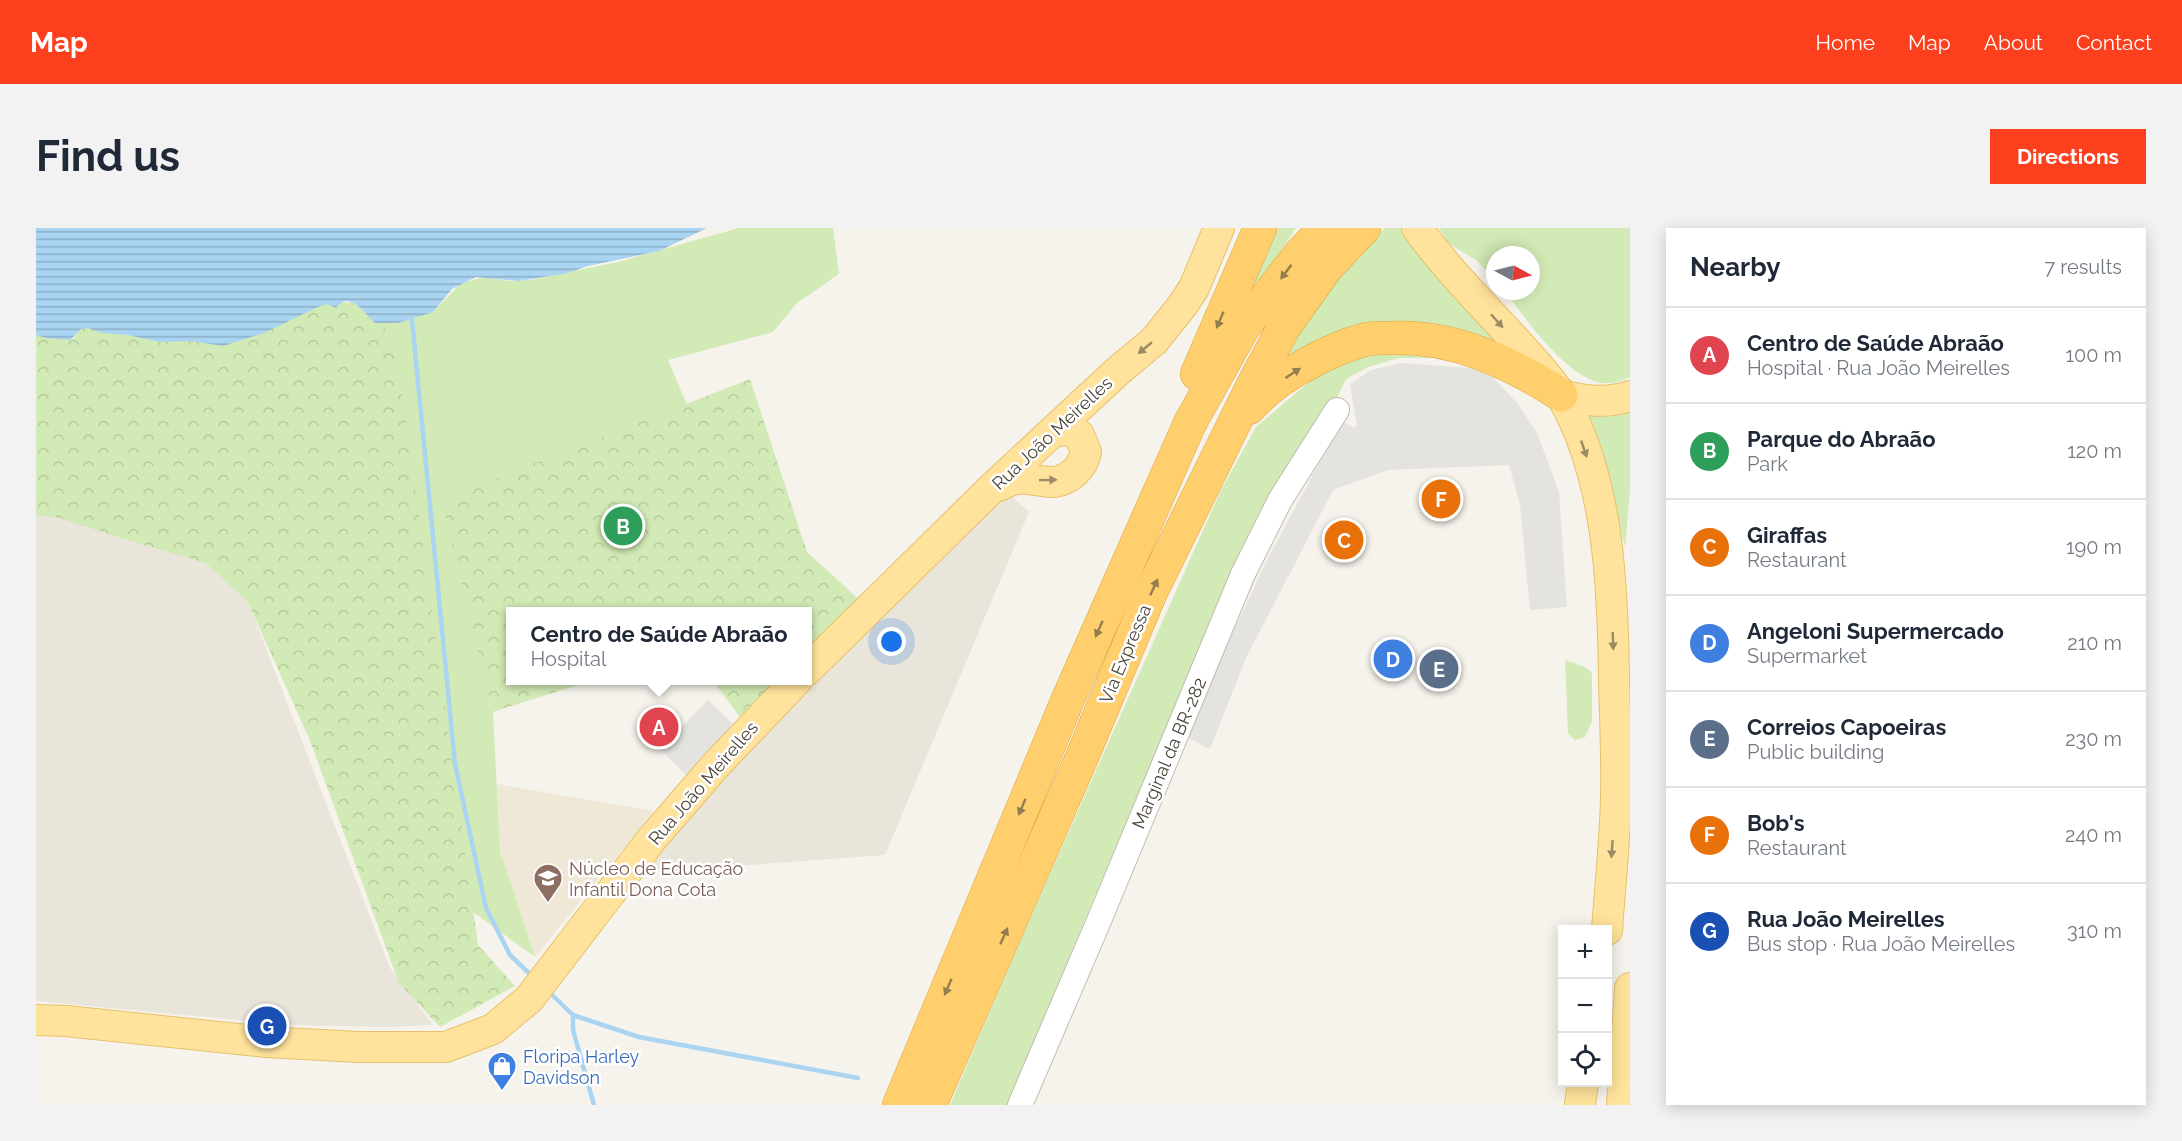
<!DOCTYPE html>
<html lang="en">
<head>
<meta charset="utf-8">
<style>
	:root { --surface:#fff; --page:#f2f2f3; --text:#1f2937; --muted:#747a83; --line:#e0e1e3; --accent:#fc3f1d }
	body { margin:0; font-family:Raleway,sans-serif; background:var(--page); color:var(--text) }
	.controls { position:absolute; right:18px; bottom:18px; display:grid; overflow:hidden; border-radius:0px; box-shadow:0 3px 15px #0003 }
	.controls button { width:54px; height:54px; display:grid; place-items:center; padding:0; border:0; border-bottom:2px solid var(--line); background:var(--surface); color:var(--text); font:30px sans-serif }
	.compass { position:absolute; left:1450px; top:18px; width:54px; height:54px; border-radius:50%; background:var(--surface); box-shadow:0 3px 15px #0003; rotate:97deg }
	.you { position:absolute; left:856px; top:414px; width:21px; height:21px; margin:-15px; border:4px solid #fff; border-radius:50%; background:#1a73e8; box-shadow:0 0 0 9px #1a73e833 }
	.badge { display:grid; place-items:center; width:39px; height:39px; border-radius:50%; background:var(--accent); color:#fff; font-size:20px; font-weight:700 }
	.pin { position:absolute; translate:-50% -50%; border:3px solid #fff; box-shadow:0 2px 6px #0006 }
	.popup { position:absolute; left:470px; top:379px; width:306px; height:78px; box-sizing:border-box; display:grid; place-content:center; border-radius:0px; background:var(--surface); filter:drop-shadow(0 2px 4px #0005); font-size:20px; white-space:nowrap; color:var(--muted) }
	.popup b { font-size:22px; color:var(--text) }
	.popup::after { content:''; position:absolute; left:50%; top:100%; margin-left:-12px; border:12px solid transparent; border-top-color:var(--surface) }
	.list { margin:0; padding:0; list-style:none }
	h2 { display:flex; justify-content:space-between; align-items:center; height:78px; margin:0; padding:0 24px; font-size:26px }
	h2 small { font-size:20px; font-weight:400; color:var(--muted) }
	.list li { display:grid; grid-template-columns:39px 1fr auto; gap:18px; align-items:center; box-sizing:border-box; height:96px; padding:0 24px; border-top:2px solid var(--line) }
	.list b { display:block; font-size:22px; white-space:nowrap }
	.list p { margin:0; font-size:20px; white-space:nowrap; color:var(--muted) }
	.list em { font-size:20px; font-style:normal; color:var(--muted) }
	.icon { flex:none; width:33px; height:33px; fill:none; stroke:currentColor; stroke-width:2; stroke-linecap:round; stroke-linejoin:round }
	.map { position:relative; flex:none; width:1594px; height:877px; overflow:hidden; border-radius:0px }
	header { display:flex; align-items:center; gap:36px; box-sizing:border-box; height:84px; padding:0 30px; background:var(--accent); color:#fff }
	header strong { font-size:28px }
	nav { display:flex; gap:33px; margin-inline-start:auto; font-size:21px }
	.intro { display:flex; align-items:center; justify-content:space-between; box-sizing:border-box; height:144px; padding:0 36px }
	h1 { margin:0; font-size:42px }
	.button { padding:15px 27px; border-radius:0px; background:var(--accent); color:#fff; font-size:21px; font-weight:700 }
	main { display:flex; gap:36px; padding:0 36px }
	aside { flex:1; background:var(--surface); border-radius:0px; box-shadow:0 3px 15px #0003 }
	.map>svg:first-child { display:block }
	.residential { fill:#eae5da }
	.education { fill:#efe8d6 }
	.grass { fill:#d2eab5 }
	.park { fill:url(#park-crowns) }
	.parking { fill:#e5e3e0 }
	.water { fill:url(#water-rules) }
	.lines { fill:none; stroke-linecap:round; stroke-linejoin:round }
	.stream { stroke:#a9d4f2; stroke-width:4.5 }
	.minor-casing { stroke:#c2bbae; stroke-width:26 }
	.major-casing { stroke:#e6c16a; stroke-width:32 }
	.highway-casing { stroke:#e0a43c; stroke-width:34 }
	.minor { stroke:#fff; stroke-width:24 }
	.major { stroke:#ffe39c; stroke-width:30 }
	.highway { stroke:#ffcf6e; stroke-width:33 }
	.oneway { fill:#937c4e }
	.oneway2 { fill:#9c8c66 }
	.labels { text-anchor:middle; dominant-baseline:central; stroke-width:5; stroke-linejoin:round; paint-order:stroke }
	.street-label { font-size:18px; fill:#4b4439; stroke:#fff }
	.education-label { font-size:18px; fill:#785e54; stroke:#fff; text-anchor:start }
	.shop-label { font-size:18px; fill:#366cbe; stroke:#fff; text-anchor:start }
</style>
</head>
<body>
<header>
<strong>Map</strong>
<nav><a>Home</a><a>Map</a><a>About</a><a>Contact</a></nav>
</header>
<div class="intro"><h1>Find us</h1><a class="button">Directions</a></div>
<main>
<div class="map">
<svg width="1594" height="877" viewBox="0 0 1594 877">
	<defs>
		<pattern id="park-crowns" width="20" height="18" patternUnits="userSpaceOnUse" patternTransform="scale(1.5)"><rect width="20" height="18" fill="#d2eab5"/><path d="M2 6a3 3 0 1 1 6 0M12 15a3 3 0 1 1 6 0" fill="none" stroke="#b6ca9c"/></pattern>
		<pattern id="water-rules" width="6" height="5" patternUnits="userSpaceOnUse" patternTransform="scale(1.5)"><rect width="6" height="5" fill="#a9d4f2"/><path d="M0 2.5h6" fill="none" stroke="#8caec5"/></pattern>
	</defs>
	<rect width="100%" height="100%" fill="#f6f3ec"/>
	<path class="residential" d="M 968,261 L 993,284 L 849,627 L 606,645 L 685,546 Z
		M 0,287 L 23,289 L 170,335 L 212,374 L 354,740 L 397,797 L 351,799 L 254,797 L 0,773 Z"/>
	<path class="education" d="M 461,556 L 618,583 L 499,729 L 464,623 Z"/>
	<path class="grass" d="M 703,0 L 797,0 L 803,46 L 761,75 L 737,104 L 632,132 L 652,179 L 410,276 L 457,484 L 464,623 L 499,729 L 437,684 L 404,671 L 273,510 L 212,374 L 170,335 L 82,309 L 20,289 L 0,287 L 0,106 L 37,111 L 45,101 L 155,113 L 291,76 C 320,73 319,73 339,95 L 397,84 L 424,56 L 447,49 L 472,53 L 494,52 L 582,34 Z
		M 1235,0 L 1260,0 L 1201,89 Z
		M 1349,0 L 1365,0 L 1401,46 L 1464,119 L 1411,101 L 1230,148 L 1276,79 L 1323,24 Z
		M 1403,0 L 1594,0 L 1594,149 C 1583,154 1570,158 1558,153 C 1524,140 1490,92 1469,63 L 1495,63 L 1495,27 L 1459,27 L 1459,51 L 1441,33 L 1412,15 Z
		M 1349,123 L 1410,130 L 1363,130 L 1332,139 L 1310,151 L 1301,170 L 1266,215 L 1199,336 L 971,877 L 914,877 L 984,713 L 1185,262 L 1220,199 L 1288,141 Z
		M 1594,182 L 1594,263 L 1589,319 L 1568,236 L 1550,186 L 1564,188 Z
		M 1529,432 L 1549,439 L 1556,445 L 1556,493 L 1549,509 L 1539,512 L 1532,505 Z"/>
	<path class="park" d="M 316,74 L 339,95 L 358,107 L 442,717 L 479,758 L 404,799 L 363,755 L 273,510 L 212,374 L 170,335 L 82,309 L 20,289 L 0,287 L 0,106 L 37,111 L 43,102 L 52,100 L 123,114 L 155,113 L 187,118 L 282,79 L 300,80 Z
		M 714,151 L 771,324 L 827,375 L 772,430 L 771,384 L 474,384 L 474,452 L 554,453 L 457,484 L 405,272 Z
		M 677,453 L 748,453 L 707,493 Z"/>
	<path class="parking" d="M 1365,135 L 1434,140 L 1457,149 L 1482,176 L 1501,205 L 1523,264 L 1531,379 L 1494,382 L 1484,277 L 1473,237 L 1352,242 L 1297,262 L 1210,430 L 1174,521 L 1148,508 L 1232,330 L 1306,193 L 1318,200 L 1321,198 L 1314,156 L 1335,142 Z
		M 672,472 L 702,501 L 654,551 L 624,521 Z"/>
	<path class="water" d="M 0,0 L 671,0 L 623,23 L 552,38 L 532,45 L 483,53 L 440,49 L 416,61 L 397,84 L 362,95 L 339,95 C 328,85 314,62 300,80 L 291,76 L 282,79 L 228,105 L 187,118 L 155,113 L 123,114 L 92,107 L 66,105 L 52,100 L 45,101 L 34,112 L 10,110 L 0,107 Z"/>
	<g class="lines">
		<path class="stream" d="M 376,92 L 419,536 L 450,680 L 474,727 L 496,748
			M 513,764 L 537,787 L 537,802 L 558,877
			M 537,787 L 603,809 L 822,850"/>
		<g class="minor-casing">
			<path id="minor" d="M 984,877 L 1062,695 L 1207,346 L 1244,272 L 1301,182"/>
		</g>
		<g class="major-casing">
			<path id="major" d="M 1381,0 C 1410,40 1446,76 1480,113 C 1495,130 1514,149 1526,169 C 1573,251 1577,360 1578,452 C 1579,491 1581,531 1580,570 C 1579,614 1574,658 1571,702
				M 1525,167 C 1549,173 1570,176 1594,168
				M 959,259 C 967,257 973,252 981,251 C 993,249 1006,255 1018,254 C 1034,252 1047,239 1050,224 L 1043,207 L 1032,202 L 1017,204
				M 771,442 L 956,260 L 1083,142 L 1118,113 L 1146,78 L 1158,60 L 1183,0
				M 0,792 L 30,793 L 231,814 L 322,819 L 410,819 L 457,801 L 493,771 L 615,612 L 679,538 L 761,452
				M 1544,877 L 1547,854
				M 1586,877 L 1594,760"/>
		</g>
		<g class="highway-casing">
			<path id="highway" d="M 1161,146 L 1224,0
				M 1213,180 C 1229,162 1250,147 1271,136 C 1290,125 1309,117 1331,111 C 1338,110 1346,110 1354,110 C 1416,107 1474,134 1525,167
				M 863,877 L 1032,471 L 1154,195 L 1207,100 L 1264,26 L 1289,0
				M 894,877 L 1046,529 L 1115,364 L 1219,153 L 1248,99 L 1291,39 L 1328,0"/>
		</g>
		<use href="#minor" class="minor"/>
		<use href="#major" class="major"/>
		<use href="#highway" class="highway"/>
	</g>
	<defs><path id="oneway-solid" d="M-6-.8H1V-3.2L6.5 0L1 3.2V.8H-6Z" transform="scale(1.5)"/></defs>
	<g class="oneway">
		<use href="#oneway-solid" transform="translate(1250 44) rotate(127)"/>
		<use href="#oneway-solid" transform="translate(1184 92) rotate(113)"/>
		<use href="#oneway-solid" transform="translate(1257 145) rotate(-33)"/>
		<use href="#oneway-solid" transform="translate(1118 359) rotate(-65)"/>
		<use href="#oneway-solid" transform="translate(1063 401) rotate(114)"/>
		<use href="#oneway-solid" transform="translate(986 579) rotate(113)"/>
		<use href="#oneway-solid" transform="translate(968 708) rotate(-66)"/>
		<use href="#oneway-solid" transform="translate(912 759) rotate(113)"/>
	</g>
	<g class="oneway2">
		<use href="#oneway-solid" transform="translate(1461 93) rotate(48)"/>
		<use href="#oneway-solid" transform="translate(1109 120) rotate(140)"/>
		<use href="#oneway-solid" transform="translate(1548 221) rotate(71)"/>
		<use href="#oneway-solid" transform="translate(1012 252) rotate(-1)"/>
		<use href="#oneway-solid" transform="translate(1577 413) rotate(88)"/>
		<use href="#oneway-solid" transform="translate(1576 621) rotate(94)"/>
	</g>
	<defs>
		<g id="school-pin" transform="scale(1.5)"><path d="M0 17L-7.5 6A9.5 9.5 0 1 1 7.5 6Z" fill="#8d6e63" stroke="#fff"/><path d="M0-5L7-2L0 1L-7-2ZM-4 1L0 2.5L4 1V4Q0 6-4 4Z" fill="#fff"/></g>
		<g id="shop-pin" transform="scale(1.5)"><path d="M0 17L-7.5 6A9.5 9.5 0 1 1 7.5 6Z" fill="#3f7fe0" stroke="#fff"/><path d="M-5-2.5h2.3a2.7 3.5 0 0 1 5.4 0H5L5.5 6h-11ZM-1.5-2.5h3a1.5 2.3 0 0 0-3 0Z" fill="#fff"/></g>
	</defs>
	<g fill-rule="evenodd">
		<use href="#school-pin" x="512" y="650"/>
		<use href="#shop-pin" x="466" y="838"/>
	</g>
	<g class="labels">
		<g class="street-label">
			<text transform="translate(1016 205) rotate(-43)">Rua João Meirelles</text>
			<text transform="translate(1089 426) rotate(-67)">Via Expressa</text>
			<text transform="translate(1133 525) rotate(-67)">Marginal da BR-282</text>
			<text transform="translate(667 555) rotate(-49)">Rua João Meirelles</text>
		</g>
		<g class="education-label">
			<text x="533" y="640">Núcleo de Educação<tspan x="533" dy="21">Infantil Dona Cota</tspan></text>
		</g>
		<g class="shop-label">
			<text x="487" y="828">Floripa Harley<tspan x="487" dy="21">Davidson</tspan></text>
		</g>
	</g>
</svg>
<div class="controls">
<button>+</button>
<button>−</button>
<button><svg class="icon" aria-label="locate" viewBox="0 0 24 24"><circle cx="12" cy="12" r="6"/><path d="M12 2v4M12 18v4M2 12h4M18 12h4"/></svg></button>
</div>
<svg class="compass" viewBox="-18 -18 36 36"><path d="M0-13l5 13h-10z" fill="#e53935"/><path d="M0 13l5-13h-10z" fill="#747a83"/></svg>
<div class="you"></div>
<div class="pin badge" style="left:623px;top:499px;background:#e0444e">A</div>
<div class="popup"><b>Centro de Saúde Abraão</b>Hospital</div>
<div class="pin badge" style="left:587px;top:298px;background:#2e9e5b">B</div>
<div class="pin badge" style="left:1308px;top:312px;background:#e8710a">C</div>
<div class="pin badge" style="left:1357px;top:431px;background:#3f7fe0">D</div>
<div class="pin badge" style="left:1403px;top:441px;background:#5c6f8a">E</div>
<div class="pin badge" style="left:1405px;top:271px;background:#e8710a">F</div>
<div class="pin badge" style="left:231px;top:798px;background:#1a4fb4">G</div>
</div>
<aside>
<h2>Nearby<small>7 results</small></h2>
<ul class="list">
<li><span class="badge" style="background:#e0444e">A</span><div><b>Centro de Saúde Abraão</b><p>Hospital · Rua João Meirelles</p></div><em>100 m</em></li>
<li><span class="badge" style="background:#2e9e5b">B</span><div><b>Parque do Abraão</b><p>Park</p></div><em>120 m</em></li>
<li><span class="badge" style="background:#e8710a">C</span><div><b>Giraffas</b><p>Restaurant</p></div><em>190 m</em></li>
<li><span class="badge" style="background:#3f7fe0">D</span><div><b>Angeloni Supermercado</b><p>Supermarket</p></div><em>210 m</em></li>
<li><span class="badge" style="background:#5c6f8a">E</span><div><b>Correios Capoeiras</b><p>Public building</p></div><em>230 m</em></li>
<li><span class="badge" style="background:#e8710a">F</span><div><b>Bob's</b><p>Restaurant</p></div><em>240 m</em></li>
<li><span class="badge" style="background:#1a4fb4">G</span><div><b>Rua João Meirelles</b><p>Bus stop · Rua João Meirelles</p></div><em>310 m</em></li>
</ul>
</aside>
</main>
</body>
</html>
